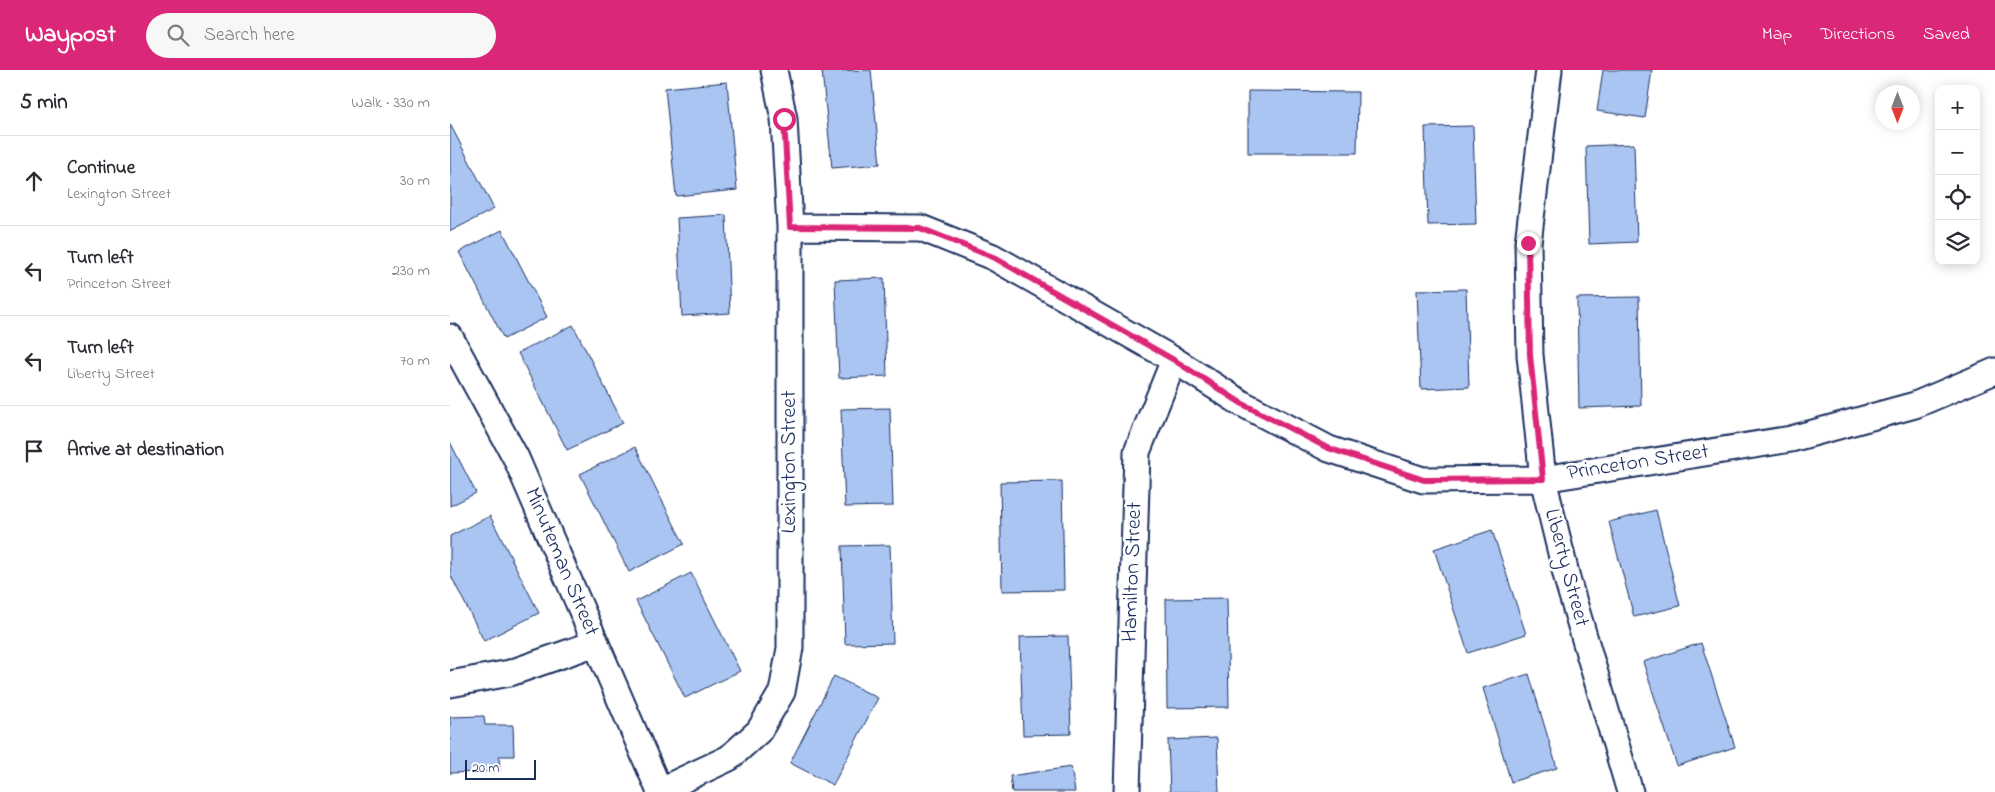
<!DOCTYPE html>
<html lang="en">
<head>
<meta charset="utf-8">
<style>
	:root { --surface:#fff; --page:#f7f7f7; --text:#2b2b33; --muted:#7c7c81; --line:#e1e1e2; --accent:#db2777 }
	body { margin:0; font-family:"Indie Flower",sans-serif; background:var(--page); color:var(--text) }
	.controls { position:absolute; right:15px; top:15px; display:grid; overflow:hidden; border-radius:10px; box-shadow:0 2px 12px #0003 }
	.controls button { width:45px; height:45px; display:grid; place-items:center; padding:0; border:0; border-bottom:1px solid var(--line); background:var(--surface); color:var(--text); font:25px sans-serif }
	.compass { position:absolute; left:1425px; top:15px; width:45px; height:45px; border-radius:50%; background:var(--surface); box-shadow:0 2px 12px #0003; rotate:180deg }
	.scale { position:absolute; left:15px; bottom:12px; width:71px; box-sizing:border-box; padding-left:5px; border:2px solid #1b2f5e; border-top:0; font-size:14px; line-height:18px; white-space:nowrap; color:#1b2f5e; -webkit-text-stroke:4px #fff; paint-order:stroke }
	.stop { position:absolute; width:15px; height:15px; margin:-11px; border:4px solid #db2777; border-radius:50%; background:#fff }
	.stop.end { background:#db2777; border-color:#fff; box-shadow:0 1px 5px #0008 }
	.list { margin:0; padding:0; list-style:none }
	h2 { display:flex; justify-content:space-between; align-items:center; height:65px; margin:0; padding:0 20px; font-size:21px }
	h2 small { font-size:16px; font-weight:400; color:var(--muted) }
	.list li { display:grid; grid-template-columns:32px 1fr auto; gap:15px; align-items:center; box-sizing:border-box; height:90px; padding:0 20px; border-top:1px solid var(--line) }
	.list b { display:block; font-size:19px; white-space:nowrap }
	.list p { margin:0; font-size:16px; white-space:nowrap; color:var(--muted) }
	.list em { font-size:16px; font-style:normal; color:var(--muted) }
	.icon { flex:none; width:28px; height:28px; fill:none; stroke:currentColor; stroke-width:2; stroke-linecap:round; stroke-linejoin:round }
	.map { position:relative; flex:none; width:1545px; height:722px; overflow:hidden }
	header { display:flex; align-items:center; gap:30px; box-sizing:border-box; height:70px; padding:0 25px; background:var(--accent); color:#fff }
	header strong { font-size:24px }
	nav { display:flex; gap:28px; margin-inline-start:auto; font-size:18px }
	.search { width:350px; height:45px; background:var(--page); display:flex; align-items:center; gap:12px; box-sizing:border-box; padding:0 18px; border-radius:28px; color:var(--muted); font-size:19px }
	main { display:flex }
	aside { flex:1; background:var(--surface) }
	.map>svg:first-child { display:block }
	.building { fill:#aac5f2; stroke:#1b2f5e }
	.lines { fill:none; stroke-linecap:round; stroke-linejoin:round }
	.minor-casing { stroke:#1b2f5e; stroke-width:29 }
	.minor { stroke:#fff; stroke-width:25 }
	.route { stroke:#db2777; stroke-width:6 }
	.labels { text-anchor:middle; dominant-baseline:central; stroke-width:5; stroke-linejoin:round; paint-order:stroke }
	.street-label { font-size:22px; fill:#1b2f5e; stroke:#fff }
</style>
</head>
<body>
<header>
<strong>Waypost</strong>
<div class="search"><svg class="icon" aria-label="search" viewBox="0 0 24 24"><circle cx="10" cy="10" r="6"/><path d="M15 15l6 6"/></svg>Search here</div>
<nav><a>Map</a><a>Directions</a><a>Saved</a></nav>
</header>
<main>
<aside>
<h2>5 min<small>Walk · 330 m</small></h2>
<ul class="list">
<li><svg class="icon" aria-label="ahead" viewBox="0 0 24 24"><path d="M12 20V5M6 11l6-6 6 6"/></svg><div><b>Continue</b><p>Lexington Street</p></div><em>30 m</em></li>
<li><svg class="icon" aria-label="left" viewBox="0 0 24 24"><path d="M17 20v-9H6M10 6l-5 5 5 5"/></svg><div><b>Turn left</b><p>Princeton Street</p></div><em>230 m</em></li>
<li><svg class="icon" aria-label="left" viewBox="0 0 24 24"><path d="M17 20v-9H6M10 6l-5 5 5 5"/></svg><div><b>Turn left</b><p>Liberty Street</p></div><em>70 m</em></li>
<li><svg class="icon" aria-label="arrive" viewBox="0 0 24 24"><path d="M6 21V4h12l-3 4 3 4H6"/></svg><div><b>Arrive at destination</b></div></li>
</ul>
</aside>
<div class="map">
<svg width="1545" height="722" viewBox="0 0 1545 722">
	<rect width="100%" height="100%" fill="#fff"/>
	<filter id="ink" filterUnits="userSpaceOnUse"><feTurbulence type="fractalNoise" baseFrequency=".02" numOctaves="2"/><feDisplacementMap in="SourceGraphic" scale="10" xChannelSelector="R" yChannelSelector="G"/><feConvolveMatrix kernelMatrix="1 2 1 2 8 2 1 2 1" color-interpolation-filters="sRGB"/></filter>
	<g filter="url(#ink)">
		<path class="building" d="M 421,0 L 430,94 L 382,98 L 372,1 Z
			M 1153,0 L 1202,0 L 1195,48 L 1147,41 Z
			M 277,12 L 287,120 L 226,126 L 215,18 Z
			M 798,21 L 908,22 L 907,83 L 798,83 Z
			M 0,54 L 44,139 L 1,161 L 0,160 Z
			M 1023,56 L 1026,154 L 978,155 L 975,57 Z
			M 1184,74 L 1187,172 L 1139,174 L 1136,76 Z
			M 276,145 L 280,243 L 232,246 L 227,148 Z
			M 52,160 L 97,247 L 54,269 L 9,182 Z
			M 434,208 L 437,306 L 389,308 L 385,210 Z
			M 1016,219 L 1019,317 L 971,319 L 967,220 Z
			M 1189,227 L 1191,336 L 1129,338 L 1127,228 Z
			M 123,255 L 173,353 L 117,380 L 68,283 Z
			M 440,338 L 443,436 L 395,437 L 391,339 Z
			M 0,372 L 26,423 L 0,436 Z
			M 185,377 L 234,474 L 179,502 L 130,404 Z
			M 612,411 L 614,520 L 552,521 L 550,412 Z
			M 1206,440 L 1230,536 L 1184,547 L 1159,452 Z
			M 40,446 L 89,543 L 34,571 L 0,504 L 0,466 Z
			M 1042,460 L 1076,564 L 1018,583 L 984,479 Z
			M 440,475 L 443,573 L 395,574 L 392,476 Z
			M 241,503 L 290,601 L 235,628 L 186,531 Z
			M 777,528 L 779,637 L 717,638 L 716,529 Z
			M 618,566 L 621,664 L 573,665 L 570,567 Z
			M 1251,573 L 1285,677 L 1227,696 L 1193,592 Z
			M 1079,604 L 1107,698 L 1061,712 L 1033,618 Z
			M 384,606 L 428,628 L 383,715 L 340,693 Z
			M 34,646 L 35,655 L 63,655 L 64,686 L 49,686 L 50,701 L 0,703 L 0,647 Z
			M 767,668 L 769,722 L 720,722 L 718,670 Z
			M 621,697 L 625,722 L 562,722 L 560,706 Z"/>
		<g class="lines">
			<g class="minor-casing">
				<path id="minor" d="M 1099,0 L 1078,173 L 1080,285 L 1093,409 L 1118,512 L 1180,722
					M 340,157 L 471,158 L 543,187 L 724,290 L 791,333 L 879,379 L 973,410 L 1093,409 L 1341,369 L 1465,335 L 1545,301
					M 0,267 L 66,388 L 210,722
					M 0,614 L 60,603 L 146,573
					M 209,721 L 279,688 L 309,661 L 332,622 L 340,578 L 340,157 L 334,49 L 324,0
					M 677,722 L 687,382 L 724,290"/>
			</g>
			<use href="#minor" class="minor"/>
		</g>
	</g>
	<g class="lines" filter="url(#ink)">
		<path class="route" d="M 334,49 L 340,157 L 470,158 L 543,187 L 724,290 L 791,333 L 878,378 L 974,410 L 1093,409 L 1080,285 L 1078,173"/>
	</g>
	<g class="labels">
		<g class="street-label">
			<text transform="translate(340 392) rotate(-90)">Lexington Street</text>
			<text transform="translate(1188 393) rotate(-9)">Princeton Street</text>
			<text transform="translate(111 492) rotate(67)">Minuteman Street</text>
			<text transform="translate(1116 498) rotate(75)">Liberty Street</text>
			<text transform="translate(683 502) rotate(-88)">Hamilton Street</text>
		</g>
	</g>
</svg>
<div class="controls">
<button>+</button>
<button>−</button>
<button><svg class="icon" aria-label="locate" viewBox="0 0 24 24"><circle cx="12" cy="12" r="6"/><path d="M12 2v4M12 18v4M2 12h4M18 12h4"/></svg></button>
<button><svg class="icon" aria-label="layers" viewBox="0 0 24 24"><path d="M12 4l9 5-9 5-9-5zM3 14l9 5 9-5"/></svg></button>
</div>
<svg class="compass" viewBox="-18 -18 36 36"><path d="M0-13l5 13h-10z" fill="#e53935"/><path d="M0 13l5-13h-10z" fill="#7c7c81"/></svg>
<div class="scale">20 m</div>
<div class="stop" style="left:334px;top:49px"></div>
<div class="stop end" style="left:1078px;top:173px"></div>
</div>
</main>
</body>
</html>
